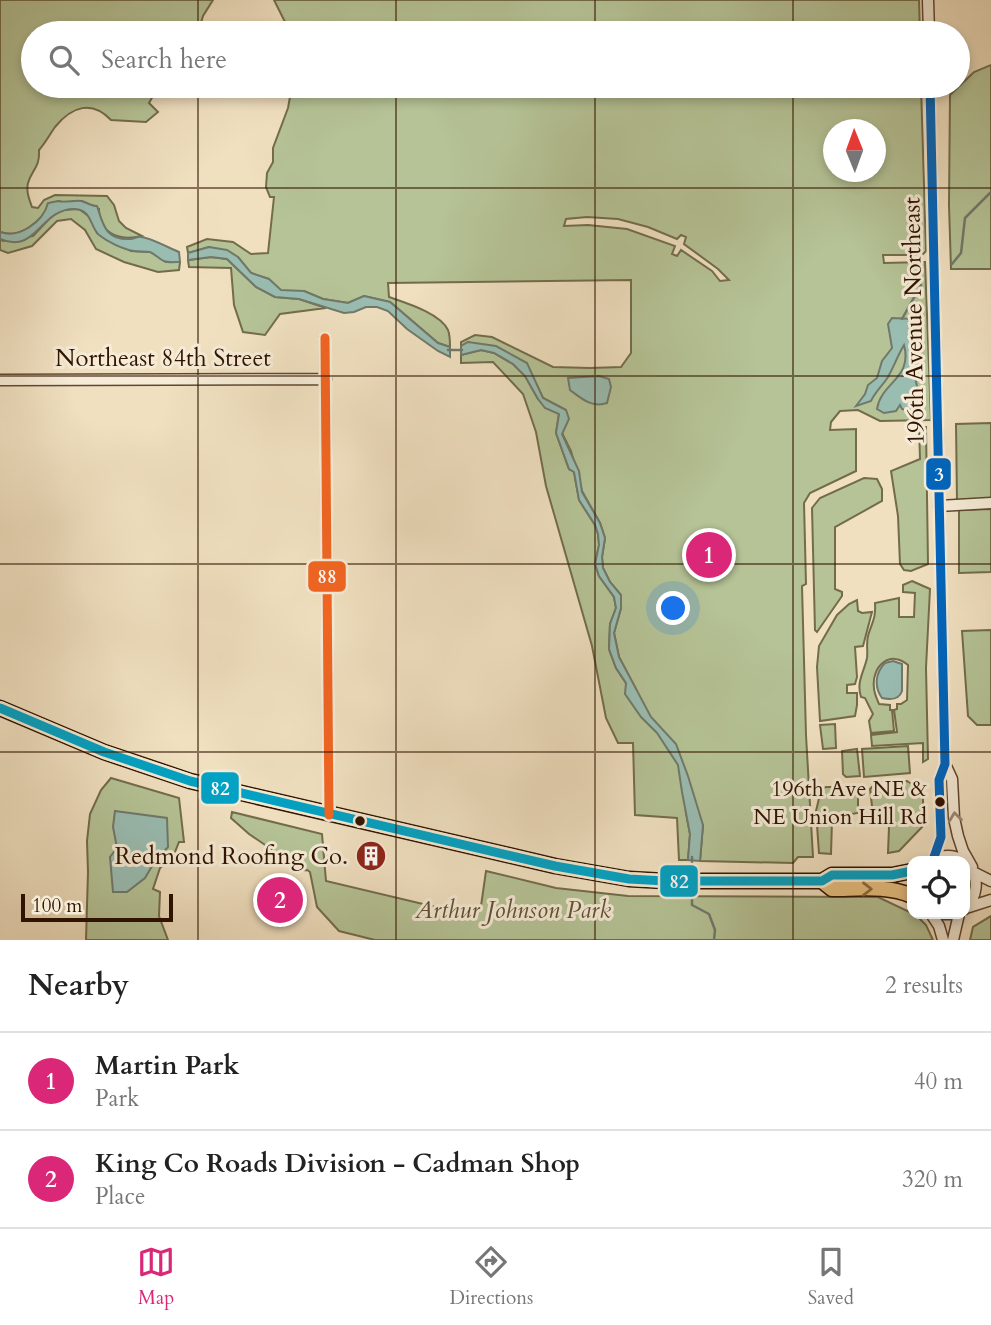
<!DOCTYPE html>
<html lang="en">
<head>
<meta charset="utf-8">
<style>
	:root { --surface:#fff; --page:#f6f6f6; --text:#222; --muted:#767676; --line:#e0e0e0; --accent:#db2777 }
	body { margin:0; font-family:Cardo,serif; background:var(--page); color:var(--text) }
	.controls { position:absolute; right:21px; bottom:21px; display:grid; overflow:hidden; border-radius:14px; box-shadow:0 4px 10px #0003 }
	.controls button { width:63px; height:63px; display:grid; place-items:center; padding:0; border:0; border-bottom:2px solid var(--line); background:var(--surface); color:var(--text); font:35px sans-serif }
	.compass { position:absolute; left:823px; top:119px; width:63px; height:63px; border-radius:50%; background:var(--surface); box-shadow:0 4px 10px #0003; rotate:359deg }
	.scale { position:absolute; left:21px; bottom:18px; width:152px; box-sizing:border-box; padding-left:7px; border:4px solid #311400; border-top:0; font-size:19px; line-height:24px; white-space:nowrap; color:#311400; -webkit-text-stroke:5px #f5ebd6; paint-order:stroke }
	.you { position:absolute; left:674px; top:609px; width:24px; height:24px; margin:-18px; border:5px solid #fff; border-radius:50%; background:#1a73e8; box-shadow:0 0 0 10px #1a73e833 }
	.badge { display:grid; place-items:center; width:46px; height:46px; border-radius:50%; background:var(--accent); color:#fff; font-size:23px; font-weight:700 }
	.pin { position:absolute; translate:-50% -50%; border:4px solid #fff; box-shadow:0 2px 7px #0006 }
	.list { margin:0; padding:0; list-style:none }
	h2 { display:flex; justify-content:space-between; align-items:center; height:91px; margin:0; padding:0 28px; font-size:30px }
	h2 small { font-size:23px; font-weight:400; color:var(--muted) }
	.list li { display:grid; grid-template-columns:46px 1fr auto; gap:21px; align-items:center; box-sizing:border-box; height:98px; padding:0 28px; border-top:2px solid var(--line) }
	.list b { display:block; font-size:26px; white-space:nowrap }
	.list p { margin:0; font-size:23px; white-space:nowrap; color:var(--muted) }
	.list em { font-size:23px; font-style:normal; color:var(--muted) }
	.icon { flex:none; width:38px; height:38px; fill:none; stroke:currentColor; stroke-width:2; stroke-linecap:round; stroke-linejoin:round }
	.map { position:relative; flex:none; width:991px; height:940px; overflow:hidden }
	.search { position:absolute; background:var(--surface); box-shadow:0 4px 10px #0003; left:21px; right:21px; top:21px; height:77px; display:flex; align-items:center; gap:18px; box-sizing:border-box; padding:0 24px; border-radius:38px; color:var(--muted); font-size:26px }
	.sheet { height:287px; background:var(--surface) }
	nav { display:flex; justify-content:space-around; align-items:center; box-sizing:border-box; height:98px; border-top:2px solid var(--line); background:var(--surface); font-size:19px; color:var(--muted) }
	nav a { display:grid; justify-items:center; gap:4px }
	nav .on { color:var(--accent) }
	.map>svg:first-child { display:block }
	.green { fill:#b5c396; stroke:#736c4b; stroke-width:2; fill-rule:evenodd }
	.water { fill:#9abdb2; stroke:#70796b; stroke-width:2 }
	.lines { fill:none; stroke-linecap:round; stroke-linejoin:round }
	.stream { stroke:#70796b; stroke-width:2.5 }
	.minor-casing { stroke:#614730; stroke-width:13 }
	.major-casing { stroke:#311400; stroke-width:17 }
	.minor { stroke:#f5ebd6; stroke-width:10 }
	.major { stroke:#e8c080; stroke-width:14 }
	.bus-1-casing { stroke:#f5ebd6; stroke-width:14 }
	.bus-2-casing { stroke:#f5ebd6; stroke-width:14 }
	.bus-3-casing { stroke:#f5ebd6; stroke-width:14 }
	.bus-1 { stroke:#0065bd; stroke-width:9 }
	.bus-2 { stroke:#02a2c4; stroke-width:9 }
	.bus-3 { stroke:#f26522; stroke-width:9 }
	.oneway { stroke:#9d8a76 }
	.oneway2 { stroke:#8c6a40 }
	.grid { fill:none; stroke:#311400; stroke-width:2; stroke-opacity:0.55 }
	.bus-dot { fill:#311400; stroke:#f5ebd6; stroke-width:2.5 }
	.labels { text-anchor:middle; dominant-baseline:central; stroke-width:6; stroke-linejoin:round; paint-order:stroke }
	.bus-label { font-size:22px; fill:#311400; stroke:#f5ebd6; text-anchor:end }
	.street-label { font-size:24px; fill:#311400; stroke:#f5ebd6 }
	.poi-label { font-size:24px; fill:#311400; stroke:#f5ebd6; text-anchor:end }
	.park-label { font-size:24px; font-style:italic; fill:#5f5134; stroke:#f5ebd6 }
	.line-badge { stroke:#f5ebd6; stroke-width:2.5 }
	.badge-label { font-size:19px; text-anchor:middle; font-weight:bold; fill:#fff }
</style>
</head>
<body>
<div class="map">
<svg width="991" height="940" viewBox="0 0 991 940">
	<rect width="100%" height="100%" fill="#f0e0c0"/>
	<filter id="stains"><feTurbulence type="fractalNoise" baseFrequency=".00286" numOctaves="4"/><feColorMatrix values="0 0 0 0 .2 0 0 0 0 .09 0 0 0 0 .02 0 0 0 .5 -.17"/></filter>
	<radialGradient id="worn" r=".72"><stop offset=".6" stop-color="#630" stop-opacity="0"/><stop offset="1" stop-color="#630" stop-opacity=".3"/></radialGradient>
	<path class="green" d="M 0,0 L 213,0 L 203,16 L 198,33 L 33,33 L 33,86 L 173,86 L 167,91 L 154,94 L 149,103 L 158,112 L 146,122 L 111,120 C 92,100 72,106 55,127 C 50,134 46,142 39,150 C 40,168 32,169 28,183 C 26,191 29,199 32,207 L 38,208 L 44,200 L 55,195 L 107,196 L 114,205 L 119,221 L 126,228 L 142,236 C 121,241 99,235 99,209 L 82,201 L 66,203 L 58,201 C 42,216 24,241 0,232 Z
		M 274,0 L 919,0 L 920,33 L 294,33 L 284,20 Z
		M 991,65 L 991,269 L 951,269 L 949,205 L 950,95 L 974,72 Z
		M 292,86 L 921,86 L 926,251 L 922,255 L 883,255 L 884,263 L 925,262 L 931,420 L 880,421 L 858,410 L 840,411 L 831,422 L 830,430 L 856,429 L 856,471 L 810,493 L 804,503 L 806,584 L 802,586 L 806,735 L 813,857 L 798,857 L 793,863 L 700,861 L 703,825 L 686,813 L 690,834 L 688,860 L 679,860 L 677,818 L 635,815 L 633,743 L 618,743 L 606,718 L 592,646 L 546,486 L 536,432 L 523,394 L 493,362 L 461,363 L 461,355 L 481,350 L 494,353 L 513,364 L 525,376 L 538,399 L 559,414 L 556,433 L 569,469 L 574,472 L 579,500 L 595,525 L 598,534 L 599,545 L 595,564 L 599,576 L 614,597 L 616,608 L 610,624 L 609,649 L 616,668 L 626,683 L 637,691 L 619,657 L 614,633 L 621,608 L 621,595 L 610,582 L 603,568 L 602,557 L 605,538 L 600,523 L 582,491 L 571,451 L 562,433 L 565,426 L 566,410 L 543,398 L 526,363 L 514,357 L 468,342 L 461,346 L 461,342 L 475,335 L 492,337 L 553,367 L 590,368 L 621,367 L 631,353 L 631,280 L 388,283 L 389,297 C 406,303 440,313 448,330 C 450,335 450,342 450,347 L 438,343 L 390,302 L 364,296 L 348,303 L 323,299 L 304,291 L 281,291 L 269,279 L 251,273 L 238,257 L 209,247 L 188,253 L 187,247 L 207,239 L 233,242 L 251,254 L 268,253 L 274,197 L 270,197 L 266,187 L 267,173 L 273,162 L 273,148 L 288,108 ZM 834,130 L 876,130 L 876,172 L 834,172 ZM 587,217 L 618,219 L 648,227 L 677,239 L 681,235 L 686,237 L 684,244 L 718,269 L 729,280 L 720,281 L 712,271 L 681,250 L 677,256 L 672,254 L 675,246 L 627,229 L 588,225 L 564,226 L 566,219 Z
		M 79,209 L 91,218 L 97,233 L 131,251 L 151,252 L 166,262 L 180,262 L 179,270 L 158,272 L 124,262 L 96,249 L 85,230 L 71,219 L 57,221 L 32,246 L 8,253 L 0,250 L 0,239 L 3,241 L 33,236 L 51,217 L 62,210 Z
		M 211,257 L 227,259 L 256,287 L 275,297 L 299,299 L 326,308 L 280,314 L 265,335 L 243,332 L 234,305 L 231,268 L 189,267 L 188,260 Z
		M 991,423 L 991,500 L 957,501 L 956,424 Z
		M 919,427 L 926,427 L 928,564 L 911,571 L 904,570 L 900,564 L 898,516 L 891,471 L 920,459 Z
		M 864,478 L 877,479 L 882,489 L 882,501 L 835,527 L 835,589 L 842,592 L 842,596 L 817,632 L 815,630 L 812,508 L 820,498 Z
		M 991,509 L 991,572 L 959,573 L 959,510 Z
		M 912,581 L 930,589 L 926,668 L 928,759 L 923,762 L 923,743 L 872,746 L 871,735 L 897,732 L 894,710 L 897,709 L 897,704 L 901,704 L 907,700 L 908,665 C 890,649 871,667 874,688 C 874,693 877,699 879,704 L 890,705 L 890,710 L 892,710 L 894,731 L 871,733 L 869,721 L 873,714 L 865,698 L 861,697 C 856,682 864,672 867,658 C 868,651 866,644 868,636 C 872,622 876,619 875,603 L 899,598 L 899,617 L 914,617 L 915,593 L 903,592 L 903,585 Z
		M 857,600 L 858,611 L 862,613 L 872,612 L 863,646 L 855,647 L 857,677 L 855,684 L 847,685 L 847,693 L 857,693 L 857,705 L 855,716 L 820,721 L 817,667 L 819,646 L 837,615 L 849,604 Z
		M 991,630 L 991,725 L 977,725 L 968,716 L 962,631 Z
		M 835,724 L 836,748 L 823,749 L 820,725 Z
		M 908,746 L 910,773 L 864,777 L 862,749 Z
		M 857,749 L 860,776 L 846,777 L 843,774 L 842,751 Z
		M 111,778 L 179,798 L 184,842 L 179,842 L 173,857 L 160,868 L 153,889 L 160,892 L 159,916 L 168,940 L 86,940 L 88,872 L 87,841 L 90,814 L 101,790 Z
		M 907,781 L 923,791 L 923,826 L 899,851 L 888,853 L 889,827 L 881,818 L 875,820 L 872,806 L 870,789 C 879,779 894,782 907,781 Z
		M 826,787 L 858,787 L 858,813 L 839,816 L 832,821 L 831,854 L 819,853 L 816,811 L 821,790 Z
		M 232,812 L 322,834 L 326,881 L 444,909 L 481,906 L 486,871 L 556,888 L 628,896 L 878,897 L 916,915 L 926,925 L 933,940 L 375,940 L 339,931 L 317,907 L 310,872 L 307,870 L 294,871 L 293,864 L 249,834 L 231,818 Z
		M 991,916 L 991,940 L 970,940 L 973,927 Z"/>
	<path class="water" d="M 58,201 C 66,203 73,200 81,201 C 86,202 91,206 97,206 C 103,224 105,240 130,239 C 134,239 138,236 141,237 C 149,237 171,249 179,252 L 180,262 C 175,262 168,263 164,261 C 159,259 155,254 150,252 C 145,251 139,252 134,251 C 122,249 108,242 99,235 C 90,227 92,210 75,209 C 40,208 37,255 0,239 L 0,232 C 19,239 43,222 48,203 Z
		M 209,247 L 227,250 L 238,257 L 251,273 L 269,279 L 281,290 L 304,291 L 323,299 L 348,303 L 364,296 L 390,302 L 438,343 L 450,347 L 450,357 L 438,351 L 407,329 L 388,311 L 377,307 L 366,307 L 354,312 L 344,313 L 299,299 L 275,297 L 256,287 L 227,259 L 211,257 L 188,260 L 188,253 Z
		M 892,318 L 914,319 L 920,366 L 914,372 L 905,376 L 915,377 L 918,391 L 915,408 L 906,410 L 902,409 L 900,405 L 896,411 L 884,413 L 877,409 C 881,382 913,379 904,345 C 898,355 894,366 888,377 C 883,385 875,392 871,401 L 856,406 L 865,394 L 868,385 L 877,378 L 882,361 L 892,348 L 888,324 Z
		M 468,342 L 496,346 L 527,363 L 543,398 L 566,410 L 569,419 L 562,434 L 579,471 L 582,492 L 600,523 L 605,538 L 602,557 L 603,568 L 610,582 L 621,595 L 621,608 L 614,633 L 619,657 L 651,717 L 676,744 L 688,776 L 703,825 L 700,861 L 688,860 L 690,834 L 682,792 L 678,765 L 657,733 L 641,717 L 625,694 L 626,683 L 616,668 L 609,649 L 610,624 L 616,608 L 614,597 L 599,576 L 595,564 L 599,545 L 598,534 L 595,525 L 579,500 L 574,472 L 569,469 L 556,433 L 559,414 L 545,408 L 538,399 L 525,376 L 513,364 L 494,353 L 481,350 L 461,355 L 461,346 Z
		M 599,376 L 609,379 L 611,387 L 607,403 C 592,408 582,399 570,390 L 568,378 Z
		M 893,661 L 902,664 L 902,691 C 899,700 891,700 882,698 C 874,687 875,673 885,663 Z
		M 115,811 L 167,818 L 168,847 L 155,861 L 145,878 L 127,892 L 113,892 L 110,857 L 117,848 L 113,827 Z"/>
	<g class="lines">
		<path class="stream" d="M 952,264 L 961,253 L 965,218 L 991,192
			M 902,319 L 921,285
			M 448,350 L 462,350
			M 692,857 L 692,875
			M 692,885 L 692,905 L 709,914 L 715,930 L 714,940"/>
		<g class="minor-casing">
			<path id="minor" d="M 928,0 L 929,33
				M 930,86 L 945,764 L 939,780 L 941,837 L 933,860
				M 325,338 L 329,815
				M 0,380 L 326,379
				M 939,506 L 991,503
				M 945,764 L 952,779 L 954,818 L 958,836 L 963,851 L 972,867
				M 931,861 C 966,842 991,883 965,909
				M 975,873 L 991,881
				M 969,907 L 991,900
				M 931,914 L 939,926 L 943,940
				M 942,914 L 954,914
				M 953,940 L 959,914"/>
		</g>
		<g class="major-casing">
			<path id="major" d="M 0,708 L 104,752 L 190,781 L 555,866 L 629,879 L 665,881 L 822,881 L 832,875 L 892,875 L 912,871
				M 822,881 L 832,889 C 858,889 888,885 912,896"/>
		</g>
		<use href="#minor" class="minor"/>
		<use href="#major" class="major"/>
		<g class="bus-1-casing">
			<path id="bus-1" d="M 930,86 L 945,764 L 939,780 L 941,837 L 933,860"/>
		</g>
		<g class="bus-2-casing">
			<path id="bus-2" d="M 0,708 L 104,752 L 190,781 L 555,866 L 629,879 L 665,881 L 822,881 L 832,875 L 892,875 L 912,871"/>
		</g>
		<g class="bus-3-casing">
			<path id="bus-3" d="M 325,338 L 329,815"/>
		</g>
		<use href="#bus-1" class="bus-1"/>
		<use href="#bus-2" class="bus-2"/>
		<use href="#bus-3" class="bus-3"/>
	</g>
	<defs><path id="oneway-chevron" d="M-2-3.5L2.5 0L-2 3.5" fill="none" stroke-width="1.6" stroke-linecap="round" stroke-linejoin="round" transform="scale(1.75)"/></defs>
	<use class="oneway" href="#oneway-chevron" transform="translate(955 817) rotate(-97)"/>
	<use class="oneway2" href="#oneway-chevron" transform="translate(867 889)"/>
	<path class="grid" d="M 198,0 L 198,33M 396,0 L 396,33M 595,0 L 595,33M 793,0 L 793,33M 198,86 L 198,940M 396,86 L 396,940M 595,86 L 595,940M 793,86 L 793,940M 0,188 L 991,188M 0,376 L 991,376M 0,564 L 991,564M 0,752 L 991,752"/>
	<defs>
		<g id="building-disc" transform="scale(1.575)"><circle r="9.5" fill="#8f2418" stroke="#f5ebd6"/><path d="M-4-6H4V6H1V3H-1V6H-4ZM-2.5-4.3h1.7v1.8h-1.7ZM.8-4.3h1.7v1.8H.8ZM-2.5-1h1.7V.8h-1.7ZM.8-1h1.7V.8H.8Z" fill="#fff"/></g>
	</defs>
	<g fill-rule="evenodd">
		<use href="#building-disc" x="371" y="856"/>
	</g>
	<g class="bus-dot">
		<circle cx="940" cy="802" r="6"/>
		<circle cx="360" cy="821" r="6"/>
	</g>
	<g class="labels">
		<g class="bus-label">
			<text x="927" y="789">196th Ave NE &amp;<tspan x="927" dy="28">NE Union Hill Rd</tspan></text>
		</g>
		<g class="street-label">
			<text transform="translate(914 321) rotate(-91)">196th Avenue Northeast</text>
			<text x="163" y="358">Northeast 84th Street</text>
		</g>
		<g class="poi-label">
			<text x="348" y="856">Redmond Roofing Co.</text>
		</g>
		<g class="park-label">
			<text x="513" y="910">Arthur Johnson Park</text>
		</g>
	</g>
	<g class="line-badge">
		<rect x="925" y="457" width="27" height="34" rx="7" fill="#0065bd"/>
		<rect x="307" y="560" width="40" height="33" rx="7" fill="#f26522"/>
		<rect x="200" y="771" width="40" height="34" rx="7" fill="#02a2c4"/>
		<rect x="659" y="864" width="40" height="34" rx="7" fill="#02a2c4"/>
	</g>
	<g class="badge-label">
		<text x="939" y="481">3</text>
		<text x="327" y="583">88</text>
		<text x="220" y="795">82</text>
		<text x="679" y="888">82</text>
	</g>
	<rect width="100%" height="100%" filter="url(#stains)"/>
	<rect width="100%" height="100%" fill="url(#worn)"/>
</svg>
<div class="controls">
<button><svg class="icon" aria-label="locate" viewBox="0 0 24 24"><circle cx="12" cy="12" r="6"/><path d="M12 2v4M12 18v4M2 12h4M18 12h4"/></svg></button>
</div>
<svg class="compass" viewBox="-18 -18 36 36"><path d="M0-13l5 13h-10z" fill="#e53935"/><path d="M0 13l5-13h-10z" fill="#767676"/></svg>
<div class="scale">100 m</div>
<div class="you"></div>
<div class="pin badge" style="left:709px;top:555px">1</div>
<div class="pin badge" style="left:280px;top:900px">2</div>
<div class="search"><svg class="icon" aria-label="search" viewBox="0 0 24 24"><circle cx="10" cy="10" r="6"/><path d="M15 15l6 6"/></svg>Search here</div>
</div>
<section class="sheet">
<h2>Nearby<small>2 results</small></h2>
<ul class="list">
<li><span class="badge">1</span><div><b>Martin Park</b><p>Park</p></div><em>40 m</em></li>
<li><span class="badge">2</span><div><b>King Co Roads Division - Cadman Shop</b><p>Place</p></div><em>320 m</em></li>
</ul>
</section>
<nav>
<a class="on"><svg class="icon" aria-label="map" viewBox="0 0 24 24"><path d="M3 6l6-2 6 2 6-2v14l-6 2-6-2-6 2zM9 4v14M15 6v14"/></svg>Map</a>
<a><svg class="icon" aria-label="directions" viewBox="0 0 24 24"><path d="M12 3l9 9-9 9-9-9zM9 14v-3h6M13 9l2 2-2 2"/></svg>Directions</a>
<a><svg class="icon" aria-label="saved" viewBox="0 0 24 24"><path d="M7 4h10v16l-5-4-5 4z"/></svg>Saved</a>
</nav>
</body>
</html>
